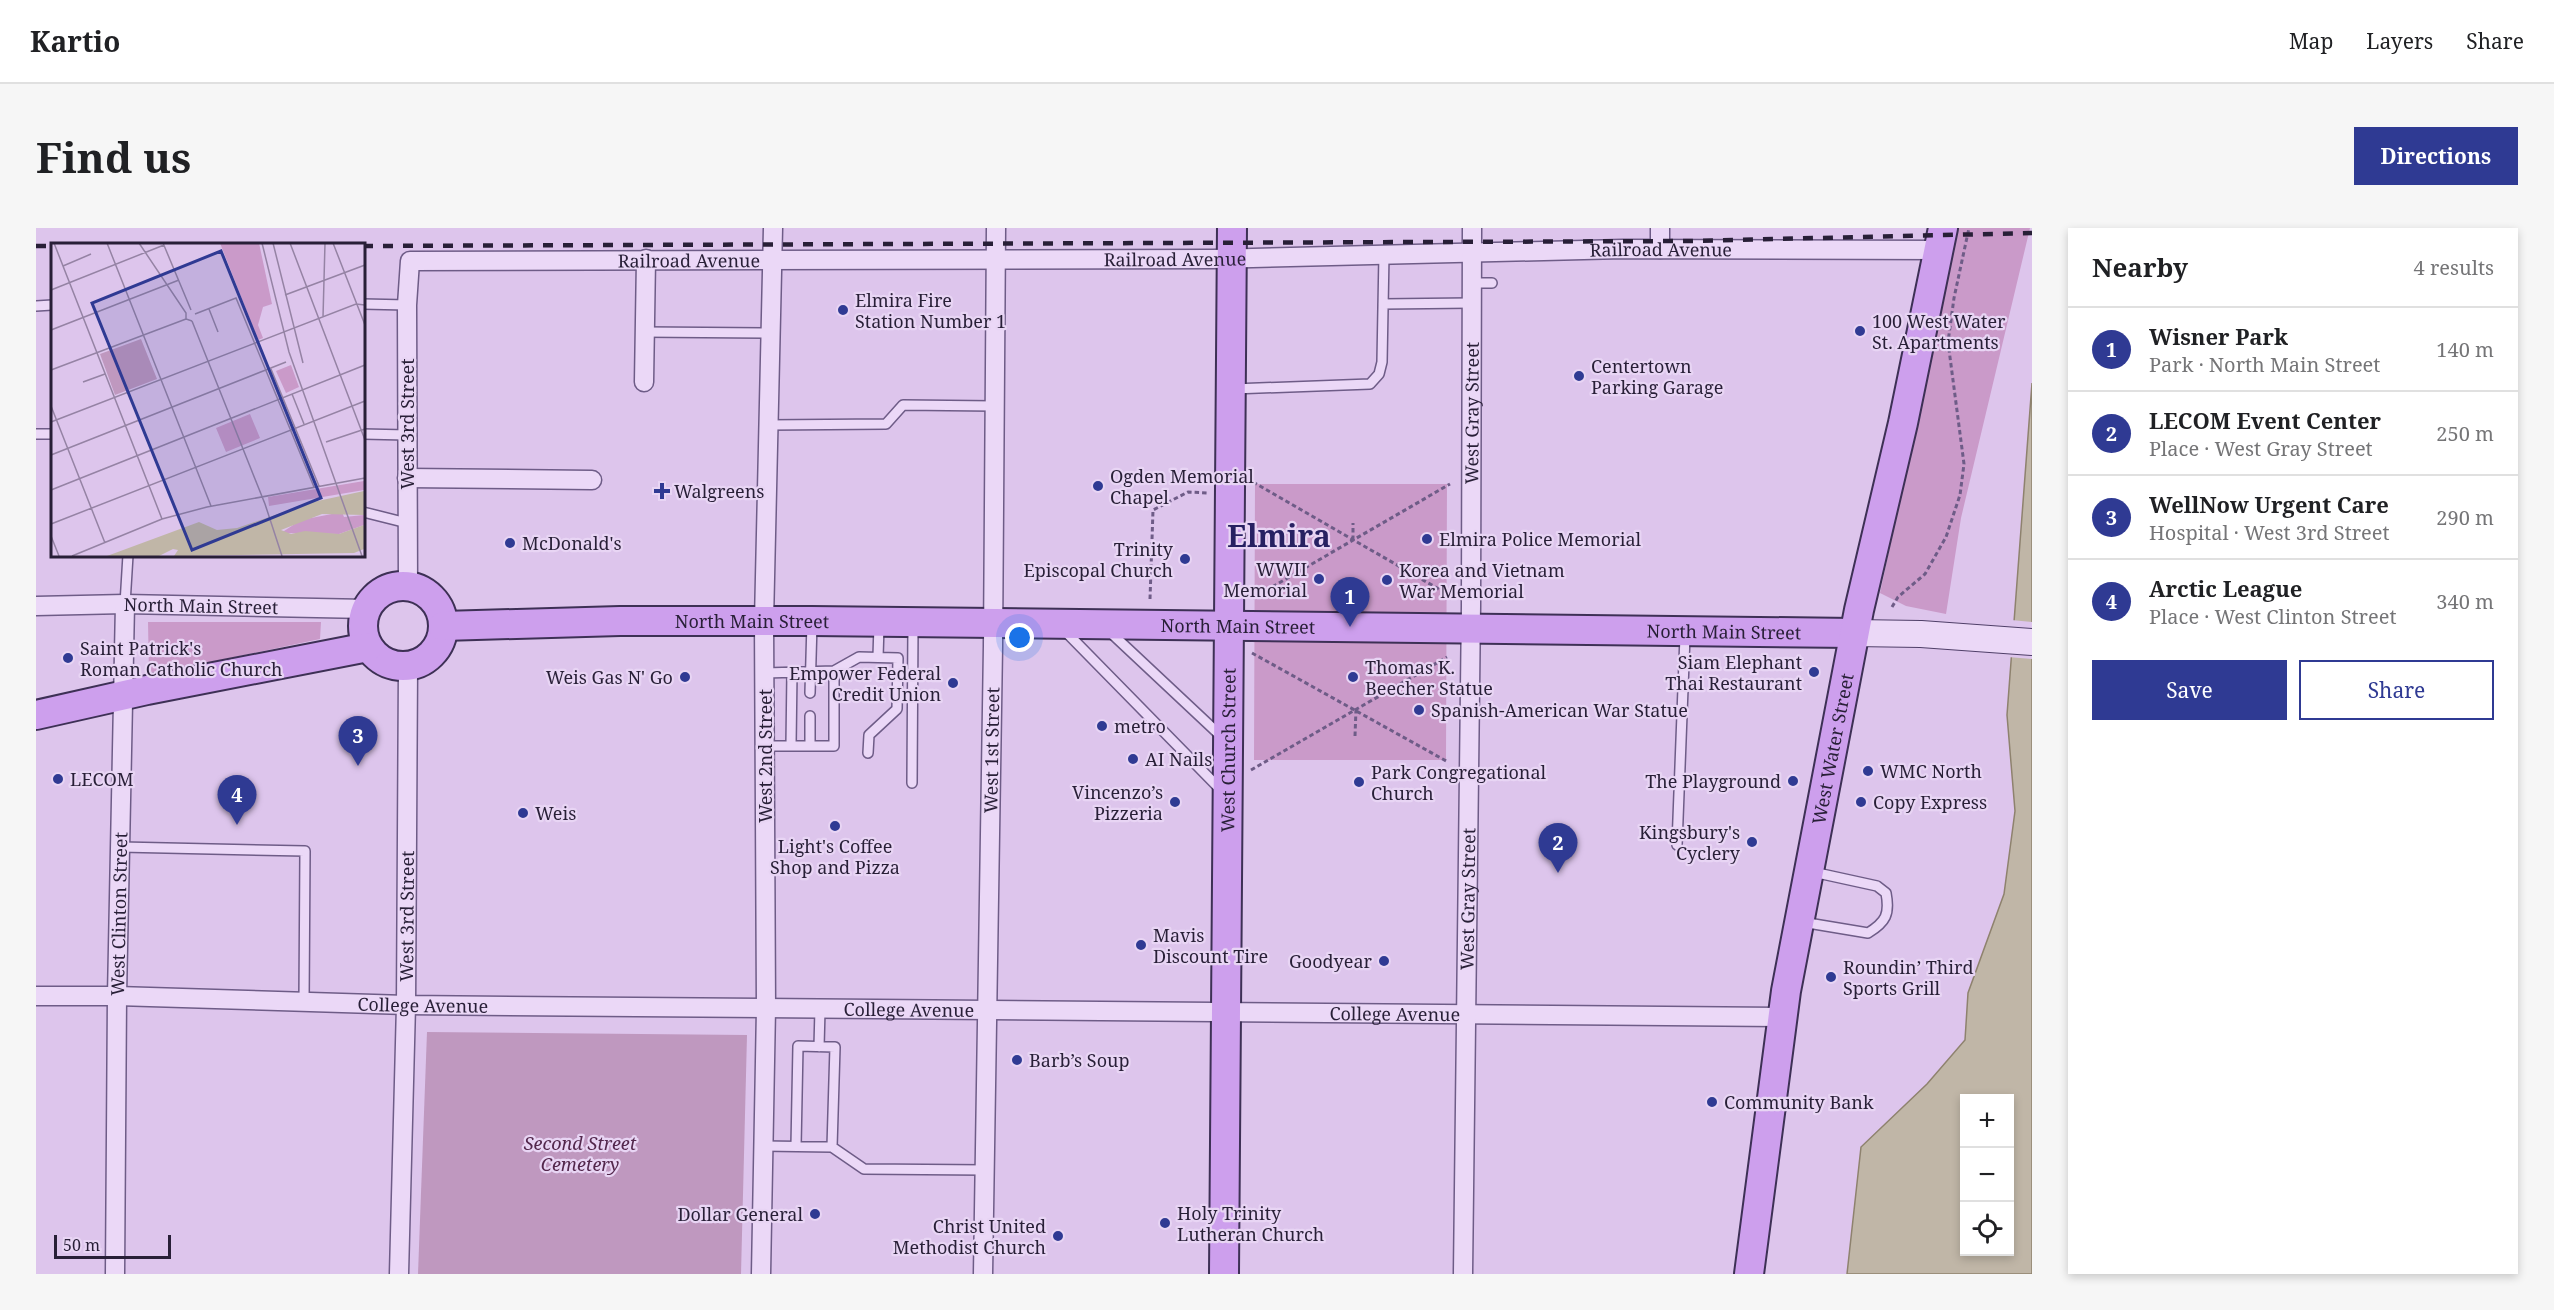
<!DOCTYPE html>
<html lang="en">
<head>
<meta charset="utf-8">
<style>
	:root { --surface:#fff; --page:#f6f6f6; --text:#202124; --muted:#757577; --line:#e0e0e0; --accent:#2f3a93 }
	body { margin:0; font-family:"Noto Serif",serif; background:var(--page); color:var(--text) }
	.controls { position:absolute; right:18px; bottom:18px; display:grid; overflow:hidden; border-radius:0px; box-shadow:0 3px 9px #0003 }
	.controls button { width:54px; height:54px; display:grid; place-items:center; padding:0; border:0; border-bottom:2px solid var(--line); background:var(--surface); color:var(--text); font:30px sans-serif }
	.scale { position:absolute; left:18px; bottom:15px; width:117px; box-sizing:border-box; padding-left:6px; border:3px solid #281f37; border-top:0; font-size:16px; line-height:21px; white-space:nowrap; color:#281f37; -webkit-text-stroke:4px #e8d5f4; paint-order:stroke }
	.you { position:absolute; left:984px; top:410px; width:21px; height:21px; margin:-15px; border:4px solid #fff; border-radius:50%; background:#1a73e8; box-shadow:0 0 0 9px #1a73e833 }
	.badge { display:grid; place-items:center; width:39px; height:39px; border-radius:50%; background:var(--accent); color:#fff; font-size:20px; font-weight:700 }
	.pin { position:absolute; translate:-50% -50px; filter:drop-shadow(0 2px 3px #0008) }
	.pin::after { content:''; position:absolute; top:32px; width:21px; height:18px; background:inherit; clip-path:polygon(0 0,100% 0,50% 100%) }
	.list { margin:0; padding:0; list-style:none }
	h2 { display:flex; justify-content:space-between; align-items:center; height:78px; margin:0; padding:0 24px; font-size:26px }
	h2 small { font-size:20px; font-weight:400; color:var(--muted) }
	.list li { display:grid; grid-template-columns:39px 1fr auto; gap:18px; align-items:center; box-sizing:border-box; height:84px; padding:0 24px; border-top:2px solid var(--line) }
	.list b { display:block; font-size:22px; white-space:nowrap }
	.list p { margin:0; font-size:20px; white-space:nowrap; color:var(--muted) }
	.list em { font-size:20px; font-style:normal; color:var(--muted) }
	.actions { display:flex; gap:12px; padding:18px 24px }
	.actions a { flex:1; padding:14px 0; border:2px solid var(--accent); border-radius:0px; text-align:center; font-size:21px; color:var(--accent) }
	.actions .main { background:var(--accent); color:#fff }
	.icon { flex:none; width:33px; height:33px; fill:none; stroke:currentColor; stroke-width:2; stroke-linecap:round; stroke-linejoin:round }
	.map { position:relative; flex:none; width:1996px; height:1046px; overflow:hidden; border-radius:0px }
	header { display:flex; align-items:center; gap:36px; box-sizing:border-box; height:84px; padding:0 30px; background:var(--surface); border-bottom:2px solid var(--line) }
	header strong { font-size:28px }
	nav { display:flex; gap:33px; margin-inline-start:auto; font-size:21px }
	.intro { display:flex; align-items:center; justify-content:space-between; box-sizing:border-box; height:144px; padding:0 36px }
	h1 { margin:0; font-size:42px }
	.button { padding:15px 27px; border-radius:0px; background:var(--accent); color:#fff; font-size:21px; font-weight:700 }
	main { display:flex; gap:36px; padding:0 36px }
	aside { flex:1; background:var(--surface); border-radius:0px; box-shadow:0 3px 9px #0003 }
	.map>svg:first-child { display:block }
	.green { fill:#ca9ac9 }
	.cemetery { fill:#bf98bf }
	.water { fill:#c0b6a7; stroke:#8e826e; stroke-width:1.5; fill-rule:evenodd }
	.pier { fill:#ddc5ec }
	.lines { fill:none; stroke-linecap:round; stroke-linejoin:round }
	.lane-casing { stroke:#6e5c87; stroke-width:12 }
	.street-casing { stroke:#6e5c87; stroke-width:21 }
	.secondary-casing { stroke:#4f3f68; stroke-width:28 }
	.primary-casing { stroke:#3d3055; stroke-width:32 }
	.path { stroke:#6e5c87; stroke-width:3; stroke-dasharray:4.5 3; stroke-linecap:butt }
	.lane { stroke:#ebd8f7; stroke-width:9 }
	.street { stroke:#ebd8f7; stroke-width:18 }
	.secondary { stroke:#ebd8f7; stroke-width:26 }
	.primary { stroke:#cd9fed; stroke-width:28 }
	.rail { stroke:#281f37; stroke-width:4.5; stroke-dasharray:10 10; stroke-linecap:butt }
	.poi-dot { fill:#2f3a93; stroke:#e8d5f4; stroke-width:2 }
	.labels { text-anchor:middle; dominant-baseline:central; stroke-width:4.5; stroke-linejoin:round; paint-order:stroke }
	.street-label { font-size:18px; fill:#281f37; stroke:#e8d5f4 }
	.poi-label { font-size:18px; fill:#281f37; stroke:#e8d5f4; text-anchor:start }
	.park-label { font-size:18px; font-style:italic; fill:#53274c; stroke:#e8d5f4 }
	.town-label { font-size:30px; font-weight:bold; fill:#272162; stroke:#e8d5f4 }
	.inset-road { fill:none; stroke:#9583a4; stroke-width:1.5 }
	.view { fill:#2f3a93; fill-opacity:0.15; stroke:#2f3a93; stroke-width:3 }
	.inset-edge { fill:none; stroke:#281f37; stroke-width:3 }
</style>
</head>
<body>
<header>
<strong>Kartio</strong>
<nav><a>Map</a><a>Layers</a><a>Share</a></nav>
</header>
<div class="intro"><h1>Find us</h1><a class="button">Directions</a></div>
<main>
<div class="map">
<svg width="1996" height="1046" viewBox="0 0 1996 1046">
	<rect width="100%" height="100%" fill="#ddc5ec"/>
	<path class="green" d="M 1922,0 L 1994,0 L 1925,290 L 1910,386 L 1870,378 L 1844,365 Z
		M 1219,256 L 1411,256 L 1410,532 L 1218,532 Z
		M 112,394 L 285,394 L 284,411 L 113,447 Z"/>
	<path class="cemetery" d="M 391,804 L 711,807 L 705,1046 L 382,1046 Z"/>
	<path class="water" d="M 1996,155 L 1996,1046 L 1811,1046 L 1825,919 L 1891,856 L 1929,812 L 1932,765 L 1968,666 L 1979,583 L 1971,487 ZM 1928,870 L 1974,870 L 1974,1024 L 1928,1024 Z"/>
	<path class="pier" d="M 1975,392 L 1996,394 L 1996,431 L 1972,429 Z"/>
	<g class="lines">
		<g class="lane-casing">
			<path id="lane" d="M 1436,55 L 1456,55
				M 327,76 L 371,77
				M 1347,76 L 1435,75
				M 0,78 L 16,77
				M 608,104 L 735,105
				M 1197,161 L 1334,156 L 1343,146 L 1346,134 L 1348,26
				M 733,197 L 850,196 L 867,177 L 958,178
				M 0,206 L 16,206
				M 327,206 L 371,207
				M 327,284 L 371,295
				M 89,376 L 92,327
				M 1028,402 L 1184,561
				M 1074,404 L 1186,509
				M 842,429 L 843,397
				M 798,443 L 823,429 L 862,430 L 861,481 L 833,507 L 832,525
				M 729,445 L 798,443 L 798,518 L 729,518
				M 774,465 L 776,395
				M 755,517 L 756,444
				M 774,517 L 774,488
				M 876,555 L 877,397
				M 1641,617 L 1649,408
				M 85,619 L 269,623 L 268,774
				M 1766,694 L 1832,705 C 1850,694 1854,686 1850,665 L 1841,658 L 1777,644
				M 783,819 L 784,781
				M 727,918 L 796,919 L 828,941 L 949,942
				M 760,918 L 762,818 L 799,819 L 796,919"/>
		</g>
		<g class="street-casing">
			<g id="street">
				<path d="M 1624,21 L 1624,0"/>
				<path d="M 608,154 L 610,31"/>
				<path d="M 371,250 L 556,252"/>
				<path id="s1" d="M 372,358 L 371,77 L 374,33 L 1177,31 L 1587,21 L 1904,22"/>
				<path id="s2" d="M 0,378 L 89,376 L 331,381"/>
				<path id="s3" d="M 0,768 L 81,768 L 370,777 L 1745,789"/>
				<path id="s4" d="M 79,1046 L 81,768 L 89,376"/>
				<path id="s5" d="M 363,1046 L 370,777 L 372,439"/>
				<path d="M 725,1046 L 730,780 L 728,393 L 737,0"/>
				<path id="s6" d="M 947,1046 L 957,418 L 960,0"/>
				<path id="s7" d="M 1427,1046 L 1435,378 L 1436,0"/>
			</g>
		</g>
		<g class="secondary-casing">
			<path id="secondary" d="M 1818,405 L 1885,406 L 1996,414"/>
		</g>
		<g class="primary-casing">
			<g id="primary">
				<circle cx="367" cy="398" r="40"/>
				<path id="s8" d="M 407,398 L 584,393 L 776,393 L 1818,405"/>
				<path d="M 0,487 L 111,462 L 332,419"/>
				<path id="s9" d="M 1188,1046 L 1196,0"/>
				<path id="s10" d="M 1713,1046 L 1750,763 L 1823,382 L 1867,195 L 1907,0"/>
			</g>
		</g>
		<path class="path" d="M 1217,254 L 1413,367
			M 1317,312 L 1317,295
			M 1217,370 L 1414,256
			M 1114,371 L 1117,282 L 1152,264 L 1172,265
			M 1856,379 L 1862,369 L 1889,346 L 1910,309 L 1924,267 L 1928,236 L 1912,114 L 1918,70 L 1933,0
			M 1216,425 L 1412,534
			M 1319,508 L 1320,481
			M 1215,542 L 1411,429"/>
		<use href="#lane" class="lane"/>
		<use href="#street" class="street"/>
		<use href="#secondary" class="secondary"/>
		<use href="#primary" class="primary"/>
		<path class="rail" d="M 0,18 L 16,18
			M 327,18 L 1654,13 L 1996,5"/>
	</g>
	<g class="poi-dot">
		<circle cx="807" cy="82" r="6"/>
		<circle cx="1824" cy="103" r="6"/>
		<circle cx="1543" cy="148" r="6"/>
		<circle cx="1062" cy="258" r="6"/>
		<path d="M623 254h6v6h6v6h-6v6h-6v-6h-6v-6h6z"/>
		<circle cx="1391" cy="311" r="6"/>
		<circle cx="474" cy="315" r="6"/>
		<circle cx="1149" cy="331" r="6"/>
		<circle cx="1283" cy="351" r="6"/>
		<circle cx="1351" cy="352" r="6"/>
		<circle cx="32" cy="430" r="6"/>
		<circle cx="1778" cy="444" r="6"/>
		<circle cx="649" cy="449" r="6"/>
		<circle cx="1317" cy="449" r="6"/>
		<circle cx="917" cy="455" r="6"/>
		<circle cx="1383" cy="482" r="6"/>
		<circle cx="1066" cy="498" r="6"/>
		<circle cx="1097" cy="531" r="6"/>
		<circle cx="1832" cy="543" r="6"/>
		<circle cx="22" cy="551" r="6"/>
		<circle cx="1757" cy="553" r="6"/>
		<circle cx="1323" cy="554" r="6"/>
		<circle cx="1139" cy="574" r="6"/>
		<circle cx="1825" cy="574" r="6"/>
		<circle cx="487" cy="585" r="6"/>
		<circle cx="799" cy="598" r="6"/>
		<circle cx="1716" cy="614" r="6"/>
		<circle cx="1105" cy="717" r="6"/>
		<circle cx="1348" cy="733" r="6"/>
		<circle cx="1795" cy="749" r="6"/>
		<circle cx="981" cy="832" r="6"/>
		<circle cx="1676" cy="874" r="6"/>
		<circle cx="779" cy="986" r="6"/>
		<circle cx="1129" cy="995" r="6"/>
		<circle cx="1022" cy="1008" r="6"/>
	</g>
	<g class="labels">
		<g class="street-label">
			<text stroke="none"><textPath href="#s1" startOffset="1576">Railroad Avenue</textPath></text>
			<text stroke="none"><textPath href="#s1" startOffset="1090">Railroad Avenue</textPath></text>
			<text stroke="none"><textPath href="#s1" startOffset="604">Railroad Avenue</textPath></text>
			<text stroke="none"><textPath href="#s7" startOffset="861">West Gray Street</textPath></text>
			<text transform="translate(371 196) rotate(-90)">West 3rd Street</text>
			<text stroke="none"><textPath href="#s2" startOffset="165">North Main Street</textPath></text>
			<text stroke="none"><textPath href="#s8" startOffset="309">North Main Street</textPath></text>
			<text stroke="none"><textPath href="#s8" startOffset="795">North Main Street</textPath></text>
			<text stroke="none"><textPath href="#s8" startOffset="1281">North Main Street</textPath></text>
			<text stroke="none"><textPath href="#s10" startOffset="532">West Water Street</textPath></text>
			<text stroke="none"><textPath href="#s6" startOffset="524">West 1st Street</textPath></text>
			<text stroke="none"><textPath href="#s9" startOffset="524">West Church Street</textPath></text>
			<text transform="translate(729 528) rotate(-90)">West 2nd Street</text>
			<text stroke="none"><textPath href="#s7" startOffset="375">West Gray Street</textPath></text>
			<text stroke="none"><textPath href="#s4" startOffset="360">West Clinton Street</textPath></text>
			<text stroke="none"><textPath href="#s5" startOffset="358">West 3rd Street</textPath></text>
			<text stroke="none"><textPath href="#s3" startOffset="387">College Avenue</textPath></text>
			<text stroke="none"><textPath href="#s3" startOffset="873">College Avenue</textPath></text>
			<text stroke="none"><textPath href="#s3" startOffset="1359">College Avenue</textPath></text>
		</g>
		<g class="poi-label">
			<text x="819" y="72">Elmira Fire<tspan x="819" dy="21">Station Number 1</tspan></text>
			<text x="1836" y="93">100 West Water<tspan x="1836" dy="21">St. Apartments</tspan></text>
			<text x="1555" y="138">Centertown<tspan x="1555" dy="21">Parking Garage</tspan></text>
			<text x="1074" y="248">Ogden Memorial<tspan x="1074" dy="21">Chapel</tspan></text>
			<text x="638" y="263">Walgreens</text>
			<text x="1403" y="311">Elmira Police Memorial</text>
			<text x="486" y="315">McDonald's</text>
			<text x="1137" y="321" text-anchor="end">Trinity<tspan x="1137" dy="21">Episcopal Church</tspan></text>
			<text x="1271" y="341" text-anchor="end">WWII<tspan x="1271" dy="21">Memorial</tspan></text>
			<text x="1363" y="342">Korea and Vietnam<tspan x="1363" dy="21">War Memorial</tspan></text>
			<text x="44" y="420">Saint Patrick's<tspan x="44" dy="21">Roman Catholic Church</tspan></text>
			<text x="1766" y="434" text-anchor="end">Siam Elephant<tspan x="1766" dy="21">Thai Restaurant</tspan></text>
			<text x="1329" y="439">Thomas K.<tspan x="1329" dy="21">Beecher Statue</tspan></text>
			<text x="905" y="445" text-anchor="end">Empower Federal<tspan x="905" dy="21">Credit Union</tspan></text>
			<text x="637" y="449" text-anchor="end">Weis Gas N' Go</text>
			<text x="1395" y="482">Spanish-American War Statue</text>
			<text x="1078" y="498">metro</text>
			<text x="1109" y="531">AI Nails</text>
			<text x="1844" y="543">WMC North</text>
			<text x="1335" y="544">Park Congregational<tspan x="1335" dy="21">Church</tspan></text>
			<text x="34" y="551">LECOM</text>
			<text x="1745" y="553" text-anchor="end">The Playground</text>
			<text x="1127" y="564" text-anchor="end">Vincenzo’s<tspan x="1127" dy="21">Pizzeria</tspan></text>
			<text x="1837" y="574">Copy Express</text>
			<text x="499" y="585">Weis</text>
			<text x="1704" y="604" text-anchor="end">Kingsbury's<tspan x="1704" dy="21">Cyclery</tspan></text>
			<text x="799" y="618" text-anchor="middle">Light's Coffee<tspan x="799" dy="21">Shop and Pizza</tspan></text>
			<text x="1117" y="707">Mavis<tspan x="1117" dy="21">Discount Tire</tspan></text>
			<text x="1336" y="733" text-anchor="end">Goodyear</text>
			<text x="1807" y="739">Roundin’ Third<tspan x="1807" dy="21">Sports Grill</tspan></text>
			<text x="993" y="832">Barb’s Soup</text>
			<text x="1688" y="874">Community Bank</text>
			<text x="1141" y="985">Holy Trinity<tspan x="1141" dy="21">Lutheran Church</tspan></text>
			<text x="767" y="986" text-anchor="end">Dollar General</text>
			<text x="1010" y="998" text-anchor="end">Christ United<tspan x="1010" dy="21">Methodist Church</tspan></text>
		</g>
		<g class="park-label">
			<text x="544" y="915">Second Street<tspan x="544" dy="21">Cemetery</tspan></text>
		</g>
		<g class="town-label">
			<text x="1243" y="307">Elmira</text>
		</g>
	</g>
	<g transform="translate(15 15)">
		<rect width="314" height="314" fill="#ddc5ec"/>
		<path d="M 169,0 L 208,0 L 221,61 L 212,64 L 207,82 L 212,95 L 207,97 ZM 240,122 L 248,144 L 235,150 L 225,128 ZM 199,171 L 209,195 L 175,209 L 165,185 ZM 313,238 L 313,247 L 218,263 L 217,254 ZM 291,269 L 293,274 L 313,272 L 313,282 L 288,291 L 230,290 L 250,277 Z" fill="#ca9ac9"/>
		<path d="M 90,96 L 106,136 L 64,152 L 49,111 Z" fill="#bf98bf"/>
		<path d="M 313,248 L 313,272 L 271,271 L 230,287 L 240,291 L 254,288 L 288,291 L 313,282 L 313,306 L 303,310 L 123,313 L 127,307 L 122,306 L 108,313 L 56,313 L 148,279 L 166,287 L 186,285 L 262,259 Z" fill="#c0b6a7"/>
		<path class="inset-road" d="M 3,0 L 111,276M 56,0 L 160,263M 88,0 L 135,70 L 135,76 L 141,78M 112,0 L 140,67M 211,0 L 238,109 L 311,313M 222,0 L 252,120M 239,0 L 314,197M 282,0 L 314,82M 12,23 L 40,11M 0,47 L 113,2M 234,52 L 314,22M 158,66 L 167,89M 144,71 L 185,55 L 263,244M 272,74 L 274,0M 141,78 L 214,261 L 231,313M 0,87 L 128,37M 220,126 L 268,243M 0,127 L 135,76M 32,139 L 54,131M 241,151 L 253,181M 0,163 L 54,300M 0,179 L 305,61 L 314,62M 275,199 L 314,186M 0,212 L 235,119M 0,247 L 314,122M 0,281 L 314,158M 0,293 L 8,313M 21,313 L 111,276 L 156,264 L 314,235"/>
		<path class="view" d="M 170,8 L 270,255 L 141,307 L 41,60 Z"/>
		<rect width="314" height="314" class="inset-edge"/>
	</g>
</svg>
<div class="controls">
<button>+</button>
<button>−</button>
<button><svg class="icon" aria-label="locate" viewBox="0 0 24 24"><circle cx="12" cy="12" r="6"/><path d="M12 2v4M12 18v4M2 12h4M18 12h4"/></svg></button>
</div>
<div class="scale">50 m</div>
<div class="you"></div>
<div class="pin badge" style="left:1314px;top:399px">1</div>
<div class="pin badge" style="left:1522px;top:645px">2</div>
<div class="pin badge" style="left:322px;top:538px">3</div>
<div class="pin badge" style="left:201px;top:597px">4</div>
</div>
<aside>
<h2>Nearby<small>4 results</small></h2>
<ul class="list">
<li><span class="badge">1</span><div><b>Wisner Park</b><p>Park · North Main Street</p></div><em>140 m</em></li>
<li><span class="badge">2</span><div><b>LECOM Event Center</b><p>Place · West Gray Street</p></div><em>250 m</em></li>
<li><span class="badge">3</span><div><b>WellNow Urgent Care</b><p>Hospital · West 3rd Street</p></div><em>290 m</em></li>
<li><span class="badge">4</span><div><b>Arctic League</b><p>Place · West Clinton Street</p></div><em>340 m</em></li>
</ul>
<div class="actions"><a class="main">Save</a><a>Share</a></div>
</aside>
</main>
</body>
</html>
